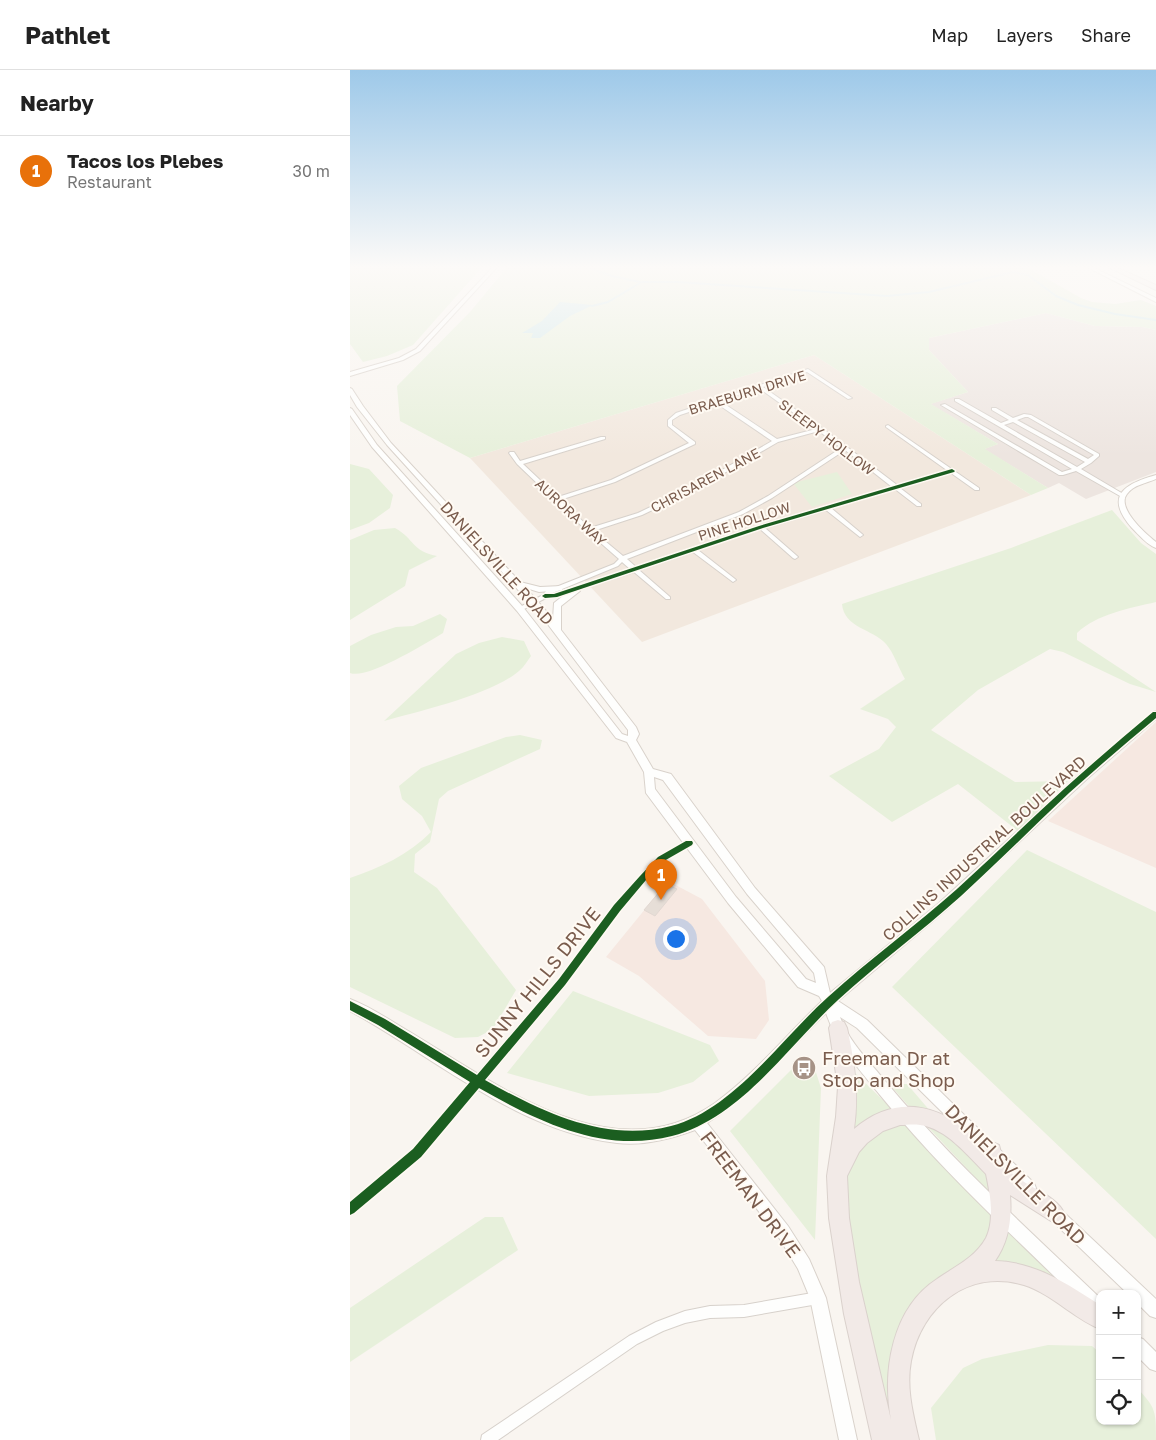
<!DOCTYPE html>
<html lang="en">
<head>
<meta charset="utf-8">
<style>
	:root { --surface:#fff; --page:#f2f2f2; --text:#222; --muted:#767676; --line:#e0e0e0; --accent:#2563eb }
	body { margin:0; font-family:"Golos Text",sans-serif; background:var(--page); color:var(--text) }
	.controls { position:absolute; right:15px; bottom:15px; display:grid; overflow:hidden; border-radius:10px; box-shadow:0 1px 4px #0004 }
	.controls button { width:45px; height:45px; display:grid; place-items:center; padding:0; border:0; border-bottom:1px solid var(--line); background:var(--surface); color:var(--text); font:25px sans-serif }
	.you { position:absolute; left:325px; top:868px; width:18px; height:18px; margin:-12px; border:4px solid #fff; border-radius:50%; background:#1a73e8; box-shadow:0 0 0 8px #1a73e833 }
	.badge { display:grid; place-items:center; width:32px; height:32px; border-radius:50%; background:var(--accent); color:#fff; font-size:16px; font-weight:700 }
	.pin { position:absolute; translate:-50% -41px; filter:drop-shadow(0 1px 2px #0008) }
	.pin::after { content:''; position:absolute; top:26px; width:18px; height:15px; background:inherit; clip-path:polygon(0 0,100% 0,50% 100%) }
	.list { margin:0; padding:0; list-style:none }
	h2 { display:flex; justify-content:space-between; align-items:center; height:65px; margin:0; padding:0 20px; font-size:21px }
	h2 small { font-size:16px; font-weight:400; color:var(--muted) }
	.list li { display:grid; grid-template-columns:32px 1fr auto; gap:15px; align-items:center; box-sizing:border-box; height:70px; padding:0 20px; border-top:1px solid var(--line) }
	.list b { display:block; font-size:19px; white-space:nowrap }
	.list p { margin:0; font-size:16px; white-space:nowrap; color:var(--muted) }
	.list em { font-size:16px; font-style:normal; color:var(--muted) }
	.icon { flex:none; width:28px; height:28px; fill:none; stroke:currentColor; stroke-width:2; stroke-linecap:round; stroke-linejoin:round }
	.map { position:relative; flex:none; width:806px; height:1370px; overflow:hidden }
	header { display:flex; align-items:center; gap:30px; box-sizing:border-box; height:70px; padding:0 25px; background:var(--surface); border-bottom:1px solid var(--line) }
	header strong { font-size:24px }
	nav { display:flex; gap:28px; margin-inline-start:auto; font-size:18px }
	main { display:flex }
	aside { flex:1; background:var(--surface) }
	.map>svg:first-child { display:block }
	.residential { fill:#f2e8de }
	.commercial { fill:#f6e8e1 }
	.industrial { fill:#ede5e0 }
	.green { fill:#e7f0db }
	.water { fill:#d0e8ea }
	.lines { fill:none; stroke-linecap:round; stroke-linejoin:round }
	.stream { stroke:#d0e8ea; stroke-width:2 }
	.building { fill:#e6ded7; stroke:#e2d8d2 }
	.street-casing { stroke:#d7d1cb; stroke-width:2 }
	.secondary-casing { stroke:#d9d2cb; stroke-width:2 }
	.highway-casing { stroke:#dad1cc; stroke-width:2 }
	.street { fill:#fefefd; fill-rule:evenodd }
	.secondary { fill:#fefefd; fill-rule:evenodd }
	.highway { fill:#f2eae7; fill-rule:evenodd }
	.cycleway-casing { stroke:#fffaf3; stroke-width:3 }
	.cycleway { fill:#1b5e20; fill-rule:evenodd }
	.labels { text-anchor:middle; dominant-baseline:central; stroke-width:4; stroke-linejoin:round; paint-order:stroke }
	.far-street-label { font-size:14px; fill:#7a5c4d; stroke:#fffaf3 }
	.street-label { font-size:16px; fill:#7a5c4d; stroke:#fffaf3 }
	.near-street-label { font-size:19px; fill:#7a5c4d; stroke:#fffaf3 }
	.near-poi-label { font-size:19px; fill:#7a5c4d; stroke:#fffaf3; text-anchor:start }
</style>
</head>
<body>
<header>
<strong>Pathlet</strong>
<nav><a>Map</a><a>Layers</a><a>Share</a></nav>
</header>
<main>
<aside>
<h2>Nearby<small></small></h2>
<ul class="list">
<li><span class="badge" style="background:#e8710a">1</span><div><b>Tacos los Plebes</b><p>Restaurant</p></div><em>30 m</em></li>
</ul>
</aside>
<div class="map">
<svg width="806" height="1370" viewBox="0 0 806 1370">
	<rect width="100%" height="100%" fill="#f9f5f0"/>
	<path class="residential" d="M 464,285 L 681,425 L 292,572 L 120,388 Z"/>
	<path class="commercial" d="M 806,652 L 806,798 L 698,751 Z
		M 318,811 L 352,829 L 415,911 L 419,950 L 406,969 L 358,966 L 289,906 L 256,887 Z"/>
	<path class="industrial" d="M 696,243 L 745,256 L 793,257 L 806,260 L 806,402 L 736,429 L 709,413 L 698,418 L 634,379 L 648,374 L 580,334 L 618,322 L 579,280 L 579,268 Z"/>
	<path class="green" d="M 0,195 L 134,195 L 63,275 L 37,286 L 13,292 L 0,274 Z
		M 159,195 L 693,195 L 678,198 L 731,228 L 742,232 L 765,234 L 791,230 L 806,236 L 806,260 L 793,257 L 745,256 L 696,243 L 579,268 L 579,280 L 618,322 L 581,334 L 648,374 L 635,379 L 698,418 L 681,425 L 464,285 L 120,388 L 50,351 L 47,316 L 120,242 Z
		M 0,394 L 19,399 L 43,425 L 40,438 L 19,453 L 0,460 Z
		M 487,402 L 502,424 L 462,437 L 443,413 Z
		M 762,440 L 791,473 L 806,484 L 806,532 C 780,538 747,544 727,563 L 727,570 L 806,622 L 780,614 L 713,582 L 700,579 L 628,620 L 581,660 L 665,712 L 718,711 L 668,761 L 608,714 L 542,752 L 479,706 L 529,679 L 546,657 L 538,649 L 510,639 L 555,609 C 549,599 544,583 536,574 C 523,559 494,558 492,534 L 661,478 Z
		M 45,458 C 65,469 61,481 87,486 L 59,500 L 55,516 L 0,550 L 0,470 L 24,460 Z
		M 90,544 L 97,549 L 93,563 C 76,573 17,610 0,603 L 0,576 L 21,565 L 46,557 L 63,556 Z
		M 152,567 L 174,571 L 181,586 C 177,591 174,597 169,601 C 141,625 70,641 34,651 L 106,584 L 129,573 Z
		M 170,665 L 192,670 L 190,679 L 98,721 L 89,729 L 80,772 L 65,784 L 64,802 L 87,818 L 166,920 L 143,959 L 128,967 L 105,968 L 0,917 L 0,808 C 30,798 58,785 81,762 L 72,746 L 52,729 L 49,716 L 71,698 L 156,667 Z
		M 677,780 L 806,842 L 806,1169 L 542,917 Z
		M 223,921 L 360,975 L 369,991 L 343,1012 L 308,1023 L 239,1026 L 157,1003 Z
		M 462,990 L 471,1018 L 465,1170 L 380,1061 L 446,995 Z
		M 504,1002 L 542,1039 L 500,1070 Z
		M 552,1014 L 557,1014 L 581,1042 L 562,1040 L 543,1018 L 544,1015 Z
		M 553,1051 L 602,1106 L 643,1147 L 642,1158 L 632,1181 L 570,1228 L 542,1370 L 498,1167 L 496,1105 L 512,1071 Z
		M 577,1056 L 586,1057 L 633,1095 L 640,1120 L 637,1120 Z
		M 135,1147 L 153,1147 L 168,1180 L 0,1292 L 0,1238 Z
		M 656,1159 L 720,1222 L 641,1195 Z
		M 698,1275 L 742,1276 L 750,1283 L 750,1351 L 787,1351 L 787,1318 C 806,1338 806,1341 806,1370 L 586,1370 L 581,1338 L 613,1298 L 632,1289 Z"/>
	<path class="water" d="M 210,232 L 243,235 L 220,246 L 190,268 L 181,268 L 183,263 L 172,263 L 192,251 Z"/>
	<g class="lines">
		<path class="stream" d="M 231,195 L 262,206 L 290,212 L 327,212 L 537,226 L 579,222 L 663,202 L 678,205 L 706,226 L 728,235 L 765,244 L 806,250
			M 242,236 L 258,232 L 290,213"/>
	</g>
	<path class="building" d="M 316,814 L 327,819 L 305,846 L 294,840 Z"/>
	<g class="lines">
		<g class="street-casing">
			<path id="street" d="M 458,299 L 502,328 L 498,329 L 457,302 L 413,317 L 472,358 L 547,415 L 598,401 L 536,357 L 536,356 L 538,355 L 629,418 L 629,420 L 625,420 L 601,403 L 550,418 L 571,434 L 571,436 L 567,436 L 545,419 L 481,438 L 512,464 L 513,465 L 510,467 L 476,440 L 415,458 L 447,486 L 448,487 L 445,489 L 443,488 L 410,459 L 348,480 L 385,509 L 386,510 L 383,512 L 343,482 L 289,500 L 320,527 L 320,529 L 316,529 L 284,502 L 207,527 L 196,528 L 172,540 L 168,540 L 168,538 L 193,525 L 196,521 L 264,494 L 269,489 L 237,461 L 167,394 L 159,383 L 160,382 L 164,382 L 170,391 L 251,367 L 255,367 L 255,369 L 173,394 L 208,427 L 261,410 L 339,373 L 318,356 L 318,350 L 326,343 ZM 409,318 L 466,359 L 427,369 L 370,331 ZM 366,333 L 422,371 L 346,415 L 288,443 L 240,458 L 210,430 L 265,412 L 345,374 L 345,372 L 322,355 L 322,350 L 330,345 ZM 469,361 L 491,378 L 418,426 L 389,442 L 273,486 L 243,461 L 292,445 L 350,417 L 428,372 ZM 495,380 L 542,417 L 409,456 L 286,497 L 277,489 L 393,444 L 422,428 ZM 272,492 L 280,499 L 204,524 L 200,524 L 268,496 Z
				M 605,329 L 609,329 L 651,353 L 659,350 L 642,340 L 642,338 L 646,338 L 663,348 L 674,344 L 681,345 L 749,384 L 749,386 L 741,393 L 731,399 L 775,425 L 770,426 L 726,401 L 713,405 L 709,405 L 591,335 L 595,334 L 712,402 L 722,399 L 605,331 ZM 675,347 L 678,347 L 744,385 L 738,389 L 667,350 ZM 663,352 L 735,392 L 727,397 L 654,355 Z
				M 339,770 L 342,771 L 343,773 L 342,775 L 314,791 L 296,810 L 270,841 L 215,915 L 71,1087 L 4,1143 L 0,1145 L 0,1132 L 63,1079 L 209,909 L 264,835 L 290,806 L 308,787 Z
				M 468,1222 L 472,1224 L 474,1228 L 472,1232 L 468,1234 L 394,1247 L 360,1248 L 335,1253 L 313,1261 L 287,1274 L 148,1370 L 131,1370 L 132,1365 L 279,1266 L 306,1252 L 335,1241 L 360,1236 L 394,1235 Z"/>
		</g>
		<g class="secondary-casing">
			<path id="secondary" d="M 145,195 L 149,195 L 70,281 L 53,290 L 0,306 L 0,302 L 49,288 L 66,279 Z
				M 733,195 L 738,195 L 806,228 L 806,232 Z
				M 0,318 L 2,319 L 13,336 L 41,373 L 170,512 L 190,517 L 212,516 L 212,520 L 189,522 L 176,518 L 203,549 L 204,533 L 224,517 L 230,517 L 230,521 L 211,536 L 211,560 L 286,657 L 289,664 L 286,670 L 303,699 L 321,704 L 405,818 L 474,897 L 480,923 L 589,833 L 731,703 L 803,642 L 806,641 L 806,649 L 738,708 L 597,839 L 488,931 L 517,950 L 684,1113 L 686,1118 L 684,1123 L 679,1125 L 674,1123 L 507,958 L 490,947 C 499,972 519,991 536,1012 C 601,1090 677,1158 750,1228 L 750,1244 L 742,1243 C 670,1172 594,1104 530,1025 C 509,999 487,975 476,943 C 437,981 404,1023 357,1053 L 438,1156 L 459,1189 L 476,1228 L 507,1370 L 489,1370 L 460,1228 L 448,1199 L 428,1166 L 345,1060 C 321,1069 294,1076 267,1073 C 167,1061 86,988 0,941 L 0,929 C 21,937 41,951 60,962 C 147,1014 263,1105 365,1033 C 405,1004 436,965 472,931 L 469,926 L 448,917 L 378,833 L 296,723 L 294,702 L 277,672 L 266,668 L 167,541 L 22,377 L 0,345 L 0,338 L 2,339 L 27,375 L 173,537 L 272,664 L 278,666 L 278,660 L 190,544 L 37,375 L 7,337 L 0,325 ZM 304,707 L 313,710 L 397,824 L 464,903 L 466,913 L 456,909 L 386,827 L 305,719 Z
				M 806,405 L 806,409 C 797,413 783,415 777,424 C 766,438 796,464 806,472 L 806,478 C 797,475 789,465 782,458 C 754,426 774,414 806,405 Z
				M 702,1134 L 707,1136 L 806,1229 L 806,1248 L 800,1246 L 787,1233 L 787,1224 L 778,1224 L 697,1146 L 695,1141 L 697,1136 Z
				M 787,1267 L 793,1269 L 806,1282 L 806,1301 L 800,1299 L 787,1286 Z"/>
		</g>
		<g class="highway-casing">
			<path id="highway" d="M 754,195 L 761,195 L 806,215 L 806,220 Z
				M 488,950 L 494,952 L 497,958 C 505,992 509,1024 504,1059 C 550,1020 596,1037 635,1075 L 642,1072 L 649,1075 C 651,1081 651,1089 654,1094 C 667,1115 706,1123 714,1143 L 711,1150 L 704,1153 L 660,1125 C 662,1149 659,1171 645,1191 C 686,1192 717,1214 750,1235 L 750,1259 C 723,1248 702,1224 674,1215 C 618,1198 571,1237 561,1291 C 556,1318 563,1344 569,1370 L 522,1370 L 494,1244 L 479,1148 L 477,1106 L 486,1047 L 488,1017 L 479,958 L 482,952 ZM 550,1055 C 556,1055 563,1054 570,1055 C 596,1058 618,1086 636,1104 C 640,1123 645,1150 636,1168 C 625,1188 604,1197 587,1209 C 542,1238 532,1301 541,1350 L 509,1212 L 499,1148 L 497,1106 L 509,1082 L 517,1073 L 533,1061 Z"/>
		</g>
		<use href="#street" class="street"/>
		<use href="#secondary" class="secondary"/>
		<use href="#highway" class="highway"/>
		<g class="cycleway-casing">
			<path id="cycleway" d="M 602,399 L 605,401 L 604,402 L 413,458 L 207,527 L 195,528 L 192,526 L 195,524 L 204,524 L 409,456 Z
				M 803,642 L 806,642 L 806,648 C 777,672 748,697 719,723 C 683,757 648,792 611,826 C 571,862 527,894 488,930 C 437,977 391,1048 322,1066 C 253,1084 187,1051 129,1018 L 71,1087 L 4,1143 L 0,1145 L 0,1132 L 63,1079 L 120,1012 L 28,955 L 0,940 L 0,931 L 35,949 L 127,1005 L 209,909 L 264,835 L 290,806 L 308,787 L 336,771 L 342,771 L 343,773 L 342,775 L 314,791 L 296,810 L 270,841 L 215,915 L 135,1010 C 192,1042 255,1073 321,1056 C 383,1040 432,968 478,927 C 520,889 565,856 607,819 C 643,786 678,752 714,719 C 743,693 773,667 803,642 Z"/>
		</g>
		<use href="#cycleway" class="cycleway"/>
	</g>
	<linearGradient id="sky" x2="0" y2="1"><stop stop-color="#9ec9e9"/><stop offset="0.51" stop-color="#fcfaf8"/><stop offset="1" stop-color="#fcfaf8" stop-opacity="0"/></linearGradient>
	<rect width="806" height="386" fill="url(#sky)"/>
	<defs>
		<g id="bus-disc" transform="scale(1.25)"><circle r="9.5" fill="#a69286" stroke="#fffaf3"/><path d="M-5-6H5V4H4V6H2V4H-2V6H-4V4H-5ZM-3.5-4V0h7V-4ZM-3.5 1.2v1.5H-2V1.2ZM2 1.2v1.5H3.5V1.2Z" fill="#fff"/></g>
	</defs>
	<g fill-rule="evenodd">
		<use href="#bus-disc" x="454" y="998"/>
	</g>
	<g class="labels">
		<g class="far-street-label">
			<text transform="translate(397 322) rotate(-17)">BRAEBURN DRIVE</text>
			<text transform="translate(477 367) rotate(37)">SLEEPY HOLLOW</text>
			<text transform="translate(355 410) rotate(-28)">CHRISAREN LANE</text>
			<text transform="translate(221 442) rotate(43)">AURORA WAY</text>
			<text transform="translate(394 451) rotate(-18)">PINE HOLLOW</text>
		</g>
		<g class="street-label">
			<text transform="translate(147 493) rotate(48)">DANIELSVILLE ROAD</text>
			<text transform="translate(634 778) rotate(-42)">COLLINS INDUSTRIAL BOULEVARD</text>
		</g>
		<g class="near-street-label">
			<text transform="translate(187 912) rotate(-51)">SUNNY HILLS DRIVE</text>
			<text transform="translate(666 1104) rotate(45)">DANIELSVILLE ROAD</text>
			<text transform="translate(401 1124) rotate(53)">FREEMAN DRIVE</text>
		</g>
		<g class="near-poi-label">
			<text x="472" y="987">Freeman Dr at<tspan x="472" dy="22">Stop and Shop</tspan></text>
		</g>
	</g>
</svg>
<div class="controls">
<button>+</button>
<button>−</button>
<button><svg class="icon" aria-label="locate" viewBox="0 0 24 24"><circle cx="12" cy="12" r="6"/><path d="M12 2v4M12 18v4M2 12h4M18 12h4"/></svg></button>
</div>
<div class="you"></div>
<div class="pin badge" style="left:311px;top:830px;background:#e8710a">1</div>
</div>
</main>
</body>
</html>
